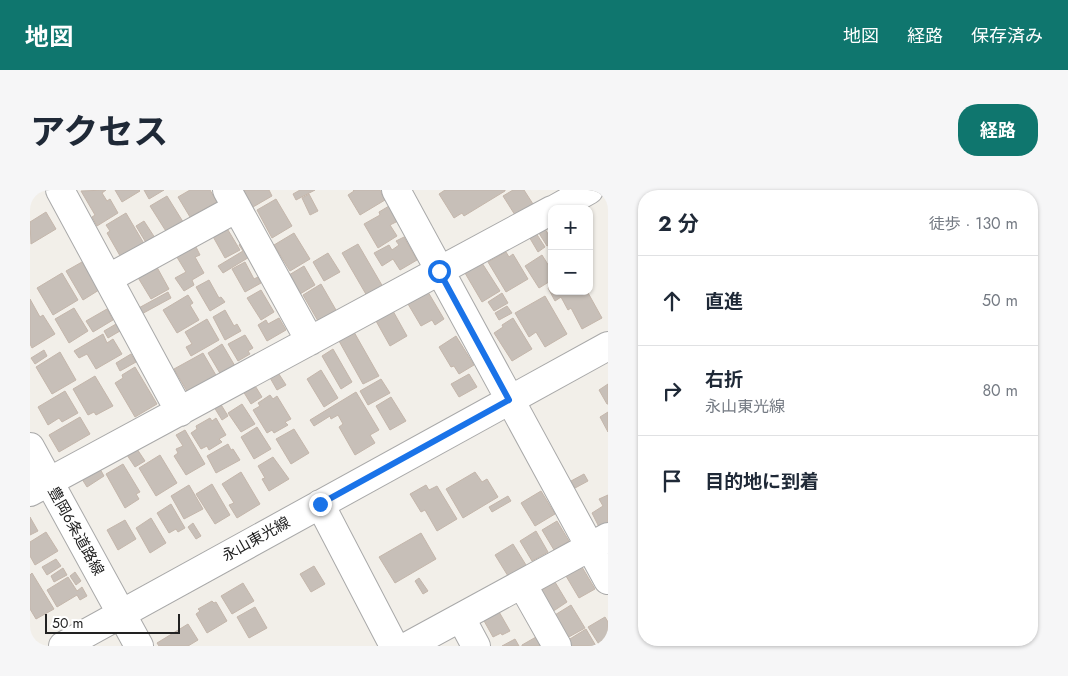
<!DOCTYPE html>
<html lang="ja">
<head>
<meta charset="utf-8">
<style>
	:root { --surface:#fff; --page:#f6f6f7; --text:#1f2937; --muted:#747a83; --line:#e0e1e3; --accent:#0f766e }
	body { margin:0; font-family:Jost,"Noto Sans JP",sans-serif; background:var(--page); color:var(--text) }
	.controls { position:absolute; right:15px; top:15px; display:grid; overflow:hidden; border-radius:10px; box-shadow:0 1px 4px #0004 }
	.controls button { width:45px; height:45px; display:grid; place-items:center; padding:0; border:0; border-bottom:1px solid var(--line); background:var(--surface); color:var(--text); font:25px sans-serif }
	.scale { position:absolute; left:15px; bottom:12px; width:135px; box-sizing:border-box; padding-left:5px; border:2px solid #222; border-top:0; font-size:14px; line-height:18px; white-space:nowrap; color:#222; -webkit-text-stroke:4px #fff; paint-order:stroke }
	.stop { position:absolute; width:15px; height:15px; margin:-11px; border:4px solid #1a73e8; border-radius:50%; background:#fff }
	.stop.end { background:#1a73e8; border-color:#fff; box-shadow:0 1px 5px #0008 }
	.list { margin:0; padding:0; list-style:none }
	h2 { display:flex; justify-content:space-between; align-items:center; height:65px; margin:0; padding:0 20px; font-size:21px }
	h2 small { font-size:16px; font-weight:400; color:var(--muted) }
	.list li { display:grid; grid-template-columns:32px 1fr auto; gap:15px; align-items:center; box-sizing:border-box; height:90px; padding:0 20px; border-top:1px solid var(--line) }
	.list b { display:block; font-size:19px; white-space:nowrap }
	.list p { margin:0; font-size:16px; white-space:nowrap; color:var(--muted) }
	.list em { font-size:16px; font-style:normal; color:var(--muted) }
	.icon { flex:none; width:28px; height:28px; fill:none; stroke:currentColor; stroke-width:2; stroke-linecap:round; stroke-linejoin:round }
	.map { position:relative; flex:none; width:578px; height:456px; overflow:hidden; border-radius:20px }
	header { display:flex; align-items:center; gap:30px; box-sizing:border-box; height:70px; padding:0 25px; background:var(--accent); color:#fff }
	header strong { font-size:24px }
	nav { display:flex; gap:28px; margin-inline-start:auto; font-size:18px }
	.intro { display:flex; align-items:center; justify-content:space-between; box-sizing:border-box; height:120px; padding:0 30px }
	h1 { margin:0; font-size:35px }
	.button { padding:12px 22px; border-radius:20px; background:var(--accent); color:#fff; font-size:18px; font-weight:700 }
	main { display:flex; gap:30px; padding:0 30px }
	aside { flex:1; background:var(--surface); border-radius:20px; box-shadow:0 1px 4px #0004 }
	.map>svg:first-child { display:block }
	.building { fill:#c7bfb8; stroke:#c4b6ab }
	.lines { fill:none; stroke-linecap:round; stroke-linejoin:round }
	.minor-casing { stroke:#a9a9a9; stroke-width:30 }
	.minor { stroke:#fff; stroke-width:28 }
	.route { stroke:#1a73e8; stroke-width:6 }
	.labels { text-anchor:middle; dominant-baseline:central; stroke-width:4; stroke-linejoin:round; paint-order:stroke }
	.street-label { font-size:15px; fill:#222; stroke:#fff }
</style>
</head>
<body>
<header>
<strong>地図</strong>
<nav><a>地図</a><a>経路</a><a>保存済み</a></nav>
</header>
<div class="intro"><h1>アクセス</h1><a class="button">経路</a></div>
<main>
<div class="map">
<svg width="578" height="456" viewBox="0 0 578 456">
	<rect width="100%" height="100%" fill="#f2efe9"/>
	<path class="building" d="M 76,0 L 72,3 L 77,11 L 80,9 L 88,23 L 67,36 L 62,27 L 65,25 L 51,1 Z
		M 85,0 L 109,0 L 110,1 L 92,12 Z
		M 114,0 L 134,0 L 119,9 Z
		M 160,0 L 180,0 L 187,12 L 160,27 L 148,7 Z
		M 213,0 L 239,0 L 242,6 L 223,17 Z
		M 270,0 L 285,0 L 266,10 L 263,4 Z
		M 323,0 L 350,0 L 355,10 L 330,25 L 318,5 L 324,1 Z
		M 415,0 L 475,0 L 475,1 L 434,26 L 432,23 L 424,28 L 409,4 Z
		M 483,0 L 494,0 L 503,14 L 485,25 L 473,6 Z
		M 279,4 L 288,21 L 280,25 L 272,8 Z
		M 137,6 L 155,35 L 139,46 L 120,16 Z
		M 246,9 L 262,36 L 242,48 L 227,20 Z
		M 359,16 L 368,31 L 360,35 L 367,46 L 348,58 L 334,34 L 350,25 L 349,22 Z
		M 16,22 L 26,39 L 1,54 L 0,32 Z
		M 96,23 L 116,57 L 93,71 L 77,43 L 80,41 L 76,35 Z
		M 114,31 L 127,51 L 118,56 L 106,36 Z
		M 195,35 L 210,60 L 195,68 L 181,43 Z
		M 513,36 L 522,50 L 522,53 L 517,56 L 507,40 Z
		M 504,40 L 515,57 L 508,62 L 498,45 Z
		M 264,43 L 280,69 L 260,81 L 244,55 Z
		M 374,47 L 387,70 L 370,80 L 363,69 L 352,76 L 344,63 L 359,55 L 362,60 L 369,55 L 366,51 Z
		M 212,52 L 221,66 L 193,83 L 188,76 L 213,61 L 209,55 Z
		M 164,53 L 170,65 L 165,67 L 174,83 L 162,90 L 164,95 L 154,101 L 145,88 L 156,82 L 145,64 Z
		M 328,54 L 353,97 L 337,106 L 312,63 Z
		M 476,62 L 479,67 L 483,64 L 498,89 L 476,102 L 458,72 Z
		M 298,63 L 310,82 L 294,91 L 283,72 Z
		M 512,65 L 522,81 L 522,90 L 509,98 L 495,76 Z
		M 123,70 L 139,99 L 121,109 L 104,81 Z
		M 52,72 L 69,100 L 53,110 L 36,81 Z
		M 215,72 L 224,89 L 228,87 L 231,93 L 215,102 L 202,79 Z
		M 452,73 L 470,101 L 452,112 L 435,83 Z
		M 274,76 L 285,95 L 270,104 L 259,85 Z
		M 32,83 L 48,110 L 23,125 L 7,98 Z
		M 179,90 L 189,108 L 191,107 L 195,112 L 180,121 L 166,97 Z
		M 291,94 L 306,120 L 288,131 L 273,105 Z
		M 522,96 L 522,101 L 557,101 L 572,128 L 552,139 L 541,118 L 538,120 L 531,107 L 525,111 L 518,98 Z
		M 231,100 L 244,122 L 231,130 L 217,108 Z
		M 138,102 L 141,108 L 108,126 L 105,120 Z
		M 398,102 L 414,129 L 405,135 L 402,130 L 391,136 L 378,114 Z
		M 472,103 L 478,113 L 464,121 L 458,112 Z
		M 158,105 L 163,113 L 160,115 L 169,130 L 147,143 L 133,120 Z
		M 515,106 L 537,144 L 515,157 L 506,142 L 499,147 L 485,123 Z
		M 0,109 L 10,127 L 13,125 L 25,144 L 2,158 L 0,154 Z
		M 477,116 L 482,123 L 469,130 L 465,123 Z
		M 44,118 L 58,141 L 39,153 L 25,129 Z
		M 77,119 L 83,130 L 63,142 L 56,131 Z
		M 195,120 L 204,136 L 207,134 L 211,141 L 195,150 L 183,127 Z
		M 363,121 L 377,146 L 360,156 L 346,131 Z
		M 249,128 L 256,140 L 237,151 L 228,135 L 236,130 L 238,134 Z
		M 483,128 L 502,159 L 482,171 L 464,143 L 473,137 L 472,135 Z
		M 177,129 L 189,150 L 161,166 L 156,157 L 162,154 L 155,142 Z
		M 86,134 L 90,141 L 78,148 L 74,141 Z
		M 324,142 L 349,186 L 333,194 L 309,151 Z
		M 73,144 L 77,153 L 83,149 L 92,164 L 66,179 L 57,164 L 49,168 L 44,161 Z
		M 215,145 L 223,158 L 218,161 L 220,164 L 208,171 L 198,154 Z
		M 426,146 L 444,175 L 429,184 L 424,176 L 421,177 L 409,157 Z
		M 192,154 L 205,176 L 191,185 L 178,163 Z
		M 303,159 L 322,192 L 311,199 L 292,166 Z
		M 14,160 L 17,166 L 5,174 L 1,168 Z
		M 30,162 L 46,190 L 22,204 L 6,177 Z
		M 173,163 L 187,187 L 158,203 L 144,179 Z
		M 101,164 L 106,172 L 90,181 L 86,173 Z
		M 105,177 L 127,214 L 105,227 L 85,193 L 93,188 L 92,185 Z
		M 291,180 L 308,208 L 294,217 L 277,189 Z
		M 247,181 L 256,195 L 247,200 L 239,186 Z
		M 439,184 L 447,197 L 429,207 L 421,194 Z
		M 65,186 L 83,216 L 66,225 L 64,222 L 58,225 L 43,199 Z
		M 351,189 L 360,203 L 338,215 L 330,201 Z
		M 224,194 L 232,207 L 221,214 L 213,201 Z
		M 578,194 L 578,214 L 577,214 L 569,200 Z
		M 35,201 L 48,223 L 32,232 L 29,228 L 18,235 L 8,217 Z
		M 326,202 L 349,240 L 340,245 L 345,253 L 325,265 L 309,237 L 313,234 L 308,225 L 301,229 L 300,226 L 284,236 L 280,230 Z
		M 240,205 L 243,209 L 247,206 L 261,229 L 255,232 L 258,235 L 244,243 L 242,240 L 237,243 L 223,220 L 230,216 L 228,213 Z
		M 361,207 L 376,231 L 360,240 L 346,216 Z
		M 190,213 L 198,226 L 192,230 L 184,217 Z
		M 212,214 L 225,234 L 211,242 L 198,223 Z
		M 578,222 L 578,242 L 570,227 Z
		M 50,227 L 60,244 L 29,262 L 19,245 Z
		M 180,228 L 182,231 L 186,228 L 196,245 L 189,249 L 192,252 L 179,260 L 177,256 L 171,259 L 161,243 L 167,239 L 166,236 Z
		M 227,237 L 241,259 L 224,269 L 211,247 Z
		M 264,239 L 279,263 L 261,274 L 246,249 Z
		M 155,240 L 175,274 L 156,285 L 144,266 L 148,263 L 146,259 L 153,256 L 146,245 Z
		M 198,254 L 201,260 L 203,259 L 210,270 L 186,283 L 177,266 Z
		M 107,259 L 115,271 L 105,277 L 97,265 Z
		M 130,265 L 147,293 L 126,306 L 109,278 Z
		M 243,267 L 259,289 L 239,301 L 232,289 L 235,288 L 228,276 Z
		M 93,274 L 110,302 L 106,304 L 109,309 L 95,318 L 76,284 Z
		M 70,279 L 74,286 L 57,297 L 52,289 Z
		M 211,282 L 230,314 L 207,328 L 199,315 L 204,313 L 192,294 Z
		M 445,282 L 452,292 L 457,289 L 468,307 L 433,328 L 416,299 Z
		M 554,284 L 558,291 L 545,298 L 541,291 Z
		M 182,294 L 200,325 L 185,334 L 166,304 Z
		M 159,295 L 173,319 L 154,329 L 141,306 Z
		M 396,295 L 399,300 L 407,296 L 427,329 L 407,341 L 395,320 L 391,322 L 380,304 Z
		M 511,301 L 525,324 L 505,336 L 491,313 Z
		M 578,305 L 578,334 L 570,339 L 562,323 L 573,316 L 569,309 Z
		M 478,306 L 481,311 L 462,322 L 459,317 Z
		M 141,314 L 155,338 L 148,342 L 146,339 L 139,343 L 127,323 Z
		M 0,327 L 8,341 L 0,345 Z
		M 121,328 L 136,353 L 120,363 L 106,338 Z
		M 95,330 L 106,349 L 88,360 L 77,340 Z
		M 527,331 L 539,351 L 524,360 L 512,340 Z
		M 163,333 L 171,346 L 166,349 L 158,337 Z
		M 506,341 L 518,362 L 502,371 L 490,351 Z
		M 16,342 L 28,361 L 5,375 L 0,366 L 0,352 Z
		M 391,343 L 406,369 L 365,393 L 349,367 Z
		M 483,354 L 496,375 L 478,386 L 465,365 Z
		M 26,369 L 31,376 L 17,385 L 12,377 Z
		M 284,376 L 295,394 L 281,402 L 270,384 Z
		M 552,377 L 565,399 L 549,408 L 536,386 Z
		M 33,378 L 37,385 L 24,392 L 21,386 Z
		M 45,382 L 51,391 L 46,395 L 40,386 Z
		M 2,383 L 24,419 L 6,429 L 0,419 L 0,385 Z
		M 38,387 L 47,401 L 52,397 L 57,406 L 50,410 L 47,405 L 27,417 L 17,400 Z
		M 389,388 L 398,401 L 393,404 L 385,391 Z
		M 525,392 L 537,412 L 522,422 L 510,401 Z
		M 213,393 L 224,411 L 202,424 L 191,406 Z
		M 182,411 L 184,413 L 186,412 L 197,431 L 177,443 L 166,424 L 170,421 L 168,419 Z
		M 541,415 L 555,438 L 537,448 L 520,428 Z
		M 225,417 L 237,438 L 219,448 L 207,427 Z
		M 468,420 L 480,441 L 472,445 L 471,443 L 463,447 L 453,429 Z
		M 575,427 L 578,432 L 578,456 L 570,456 L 558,437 Z
		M 158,434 L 168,450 L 158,456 L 129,456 L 127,453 Z
		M 556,439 L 566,456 L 538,456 L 535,452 Z
		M 506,447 L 512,456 L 492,456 L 492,455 Z
		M 485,449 L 489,456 L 472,456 Z"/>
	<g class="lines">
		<g class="minor-casing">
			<path id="minor" d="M 30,0 L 150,222
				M 197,0 L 280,151
				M 366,0 L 578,390
				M 525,19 L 559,0
				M 79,88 L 207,18
				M 0,257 L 109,456
				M 0,302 L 522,20
				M 290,314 L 364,456
				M 492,394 L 527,456
				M 431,428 L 446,456
				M 33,456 L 578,156
				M 378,456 L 578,347"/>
		</g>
		<use href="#minor" class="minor"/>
	</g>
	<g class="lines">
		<path class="route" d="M 290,314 L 479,210 L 409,81"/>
	</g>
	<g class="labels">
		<g class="street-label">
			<text transform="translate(46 341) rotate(61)">豊岡6条道路線</text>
			<text transform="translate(226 349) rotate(-29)">永山東光線</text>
		</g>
	</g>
</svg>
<div class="controls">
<button>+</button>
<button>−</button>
</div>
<div class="scale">50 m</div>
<div class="stop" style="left:409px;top:81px"></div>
<div class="stop end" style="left:290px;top:314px"></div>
</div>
<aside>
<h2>2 分<small>徒歩 · 130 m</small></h2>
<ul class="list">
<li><svg class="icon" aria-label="ahead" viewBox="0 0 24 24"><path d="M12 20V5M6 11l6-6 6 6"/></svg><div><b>直進</b></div><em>50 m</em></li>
<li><svg class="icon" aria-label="right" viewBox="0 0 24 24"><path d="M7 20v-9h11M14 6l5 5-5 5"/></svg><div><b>右折</b><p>永山東光線</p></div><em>80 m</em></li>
<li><svg class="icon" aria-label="arrive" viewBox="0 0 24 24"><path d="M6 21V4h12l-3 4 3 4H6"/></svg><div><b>目的地に到着</b></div></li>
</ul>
</aside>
</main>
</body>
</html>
